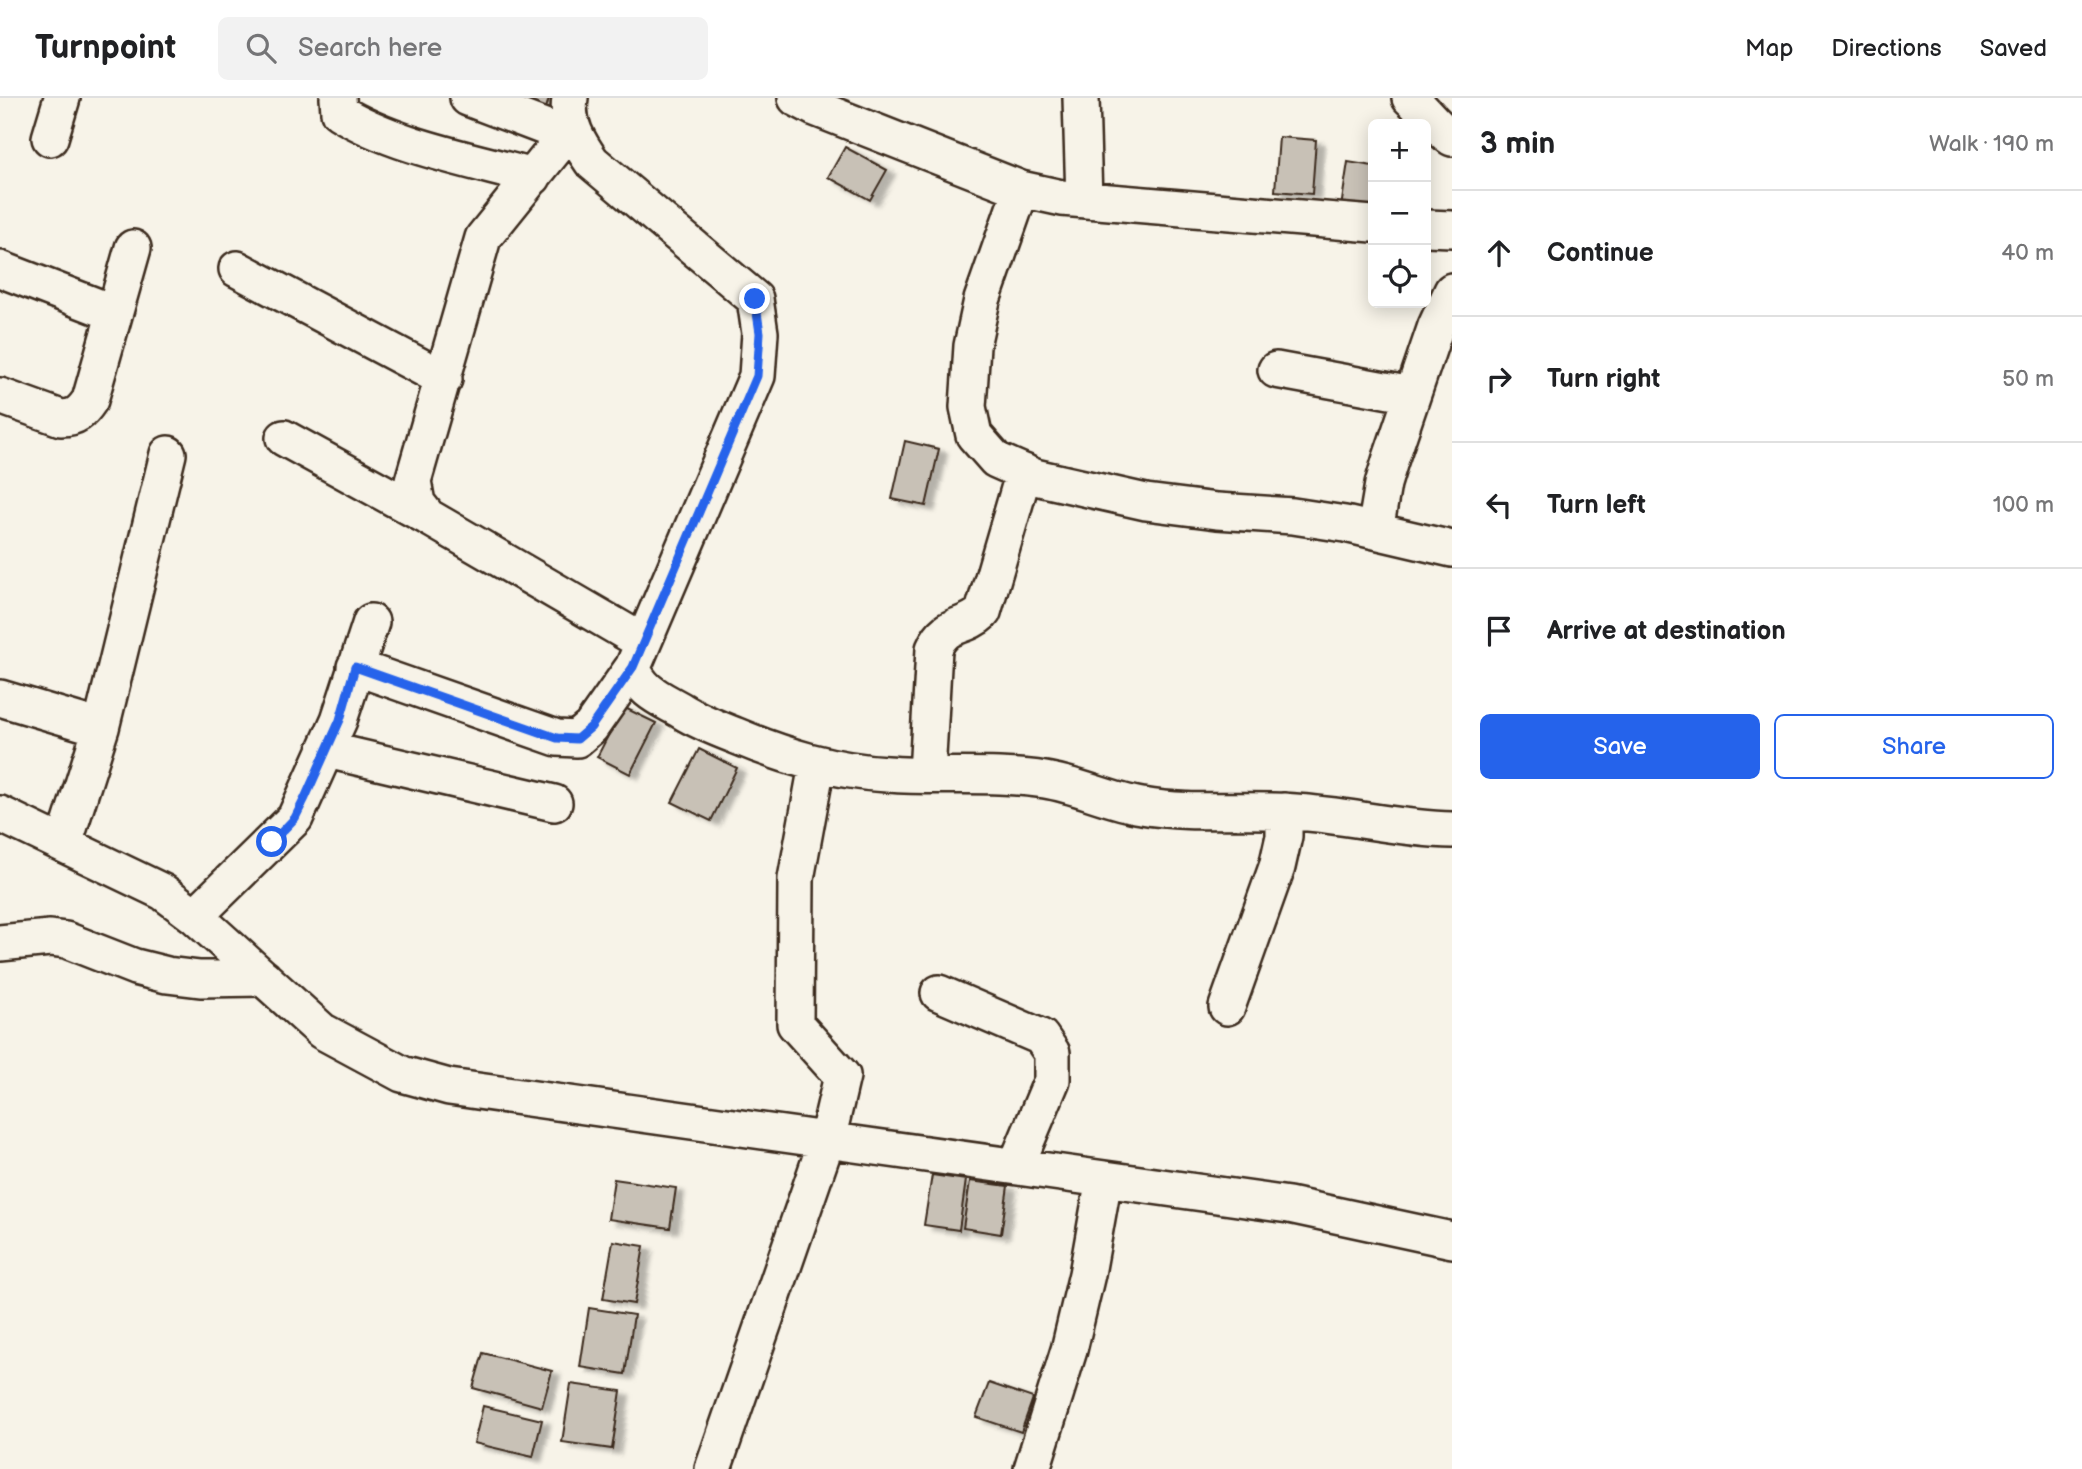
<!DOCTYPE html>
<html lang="en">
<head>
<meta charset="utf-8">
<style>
	:root { --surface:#fff; --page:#f2f2f2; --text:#202124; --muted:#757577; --line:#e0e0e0; --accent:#2563eb }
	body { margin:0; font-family:"Balsamiq Sans",sans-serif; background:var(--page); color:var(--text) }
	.controls { position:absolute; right:21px; top:21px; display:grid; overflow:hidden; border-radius:10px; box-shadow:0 4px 18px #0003 }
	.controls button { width:63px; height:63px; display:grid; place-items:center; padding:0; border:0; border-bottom:2px solid var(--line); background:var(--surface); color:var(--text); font:35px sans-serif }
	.stop { position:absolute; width:21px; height:21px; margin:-16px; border:5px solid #2563eb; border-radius:50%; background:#fff }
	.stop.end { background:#2563eb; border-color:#fff; box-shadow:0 2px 7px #0008 }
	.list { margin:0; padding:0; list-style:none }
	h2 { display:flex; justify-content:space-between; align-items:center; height:91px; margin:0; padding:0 28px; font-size:30px }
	h2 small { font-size:23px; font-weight:400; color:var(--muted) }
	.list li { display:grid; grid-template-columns:46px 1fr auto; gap:21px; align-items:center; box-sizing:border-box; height:126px; padding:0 28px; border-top:2px solid var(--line) }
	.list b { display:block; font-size:26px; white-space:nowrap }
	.list em { font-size:23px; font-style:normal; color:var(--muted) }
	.actions { display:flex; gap:14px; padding:21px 28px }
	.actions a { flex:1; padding:16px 0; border:2px solid var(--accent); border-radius:10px; text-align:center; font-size:24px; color:var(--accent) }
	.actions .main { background:var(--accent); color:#fff }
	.icon { flex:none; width:38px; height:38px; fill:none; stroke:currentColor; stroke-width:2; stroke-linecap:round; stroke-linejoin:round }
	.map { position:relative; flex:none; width:1452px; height:1371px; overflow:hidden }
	header { display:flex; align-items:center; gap:42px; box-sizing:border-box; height:98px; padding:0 35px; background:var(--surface); border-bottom:2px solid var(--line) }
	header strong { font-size:33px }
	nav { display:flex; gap:38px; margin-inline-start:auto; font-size:24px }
	.search { width:490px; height:63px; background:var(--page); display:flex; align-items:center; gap:18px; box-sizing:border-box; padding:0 24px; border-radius:10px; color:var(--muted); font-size:26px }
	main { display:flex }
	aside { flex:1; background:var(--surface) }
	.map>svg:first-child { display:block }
	.building { fill:#c8c1b6; stroke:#3b2a1e; stroke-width:2; filter:url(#shadow) }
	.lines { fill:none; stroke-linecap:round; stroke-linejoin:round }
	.minor-casing { stroke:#3b2a1e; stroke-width:40 }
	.minor { stroke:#f7f3e8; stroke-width:35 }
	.route { stroke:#2563eb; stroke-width:9 }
</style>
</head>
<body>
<header>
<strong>Turnpoint</strong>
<div class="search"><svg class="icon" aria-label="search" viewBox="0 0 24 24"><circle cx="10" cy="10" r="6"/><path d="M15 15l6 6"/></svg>Search here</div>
<nav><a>Map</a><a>Directions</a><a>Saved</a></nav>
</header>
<main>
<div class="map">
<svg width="1452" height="1371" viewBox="0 0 1452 1371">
	<defs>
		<filter id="shadow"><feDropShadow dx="8" dy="4.5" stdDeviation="2" flood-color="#0004"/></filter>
	</defs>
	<rect width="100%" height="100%" fill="#f7f3e8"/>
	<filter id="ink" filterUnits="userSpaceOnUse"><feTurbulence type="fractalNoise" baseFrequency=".0143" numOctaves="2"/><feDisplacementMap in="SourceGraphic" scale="14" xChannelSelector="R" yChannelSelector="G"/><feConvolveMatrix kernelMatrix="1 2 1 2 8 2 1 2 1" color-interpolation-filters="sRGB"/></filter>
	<g filter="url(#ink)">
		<path class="building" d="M 504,0 L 549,0 L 545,14 Z
			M 1279,39 L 1316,42 L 1312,96 L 1275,93 Z
			M 845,49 L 887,72 L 870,102 L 828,79 Z
			M 1348,64 L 1373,68 L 1373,121 L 1340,116 Z
			M 905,343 L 939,351 L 926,408 L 892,401 Z
			M 623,609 L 656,625 L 630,676 L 597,659 Z
			M 699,651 L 737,670 L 711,723 L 672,704 Z
			M 932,1077 L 966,1082 L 959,1132 L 924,1127 Z
			M 614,1081 L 676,1090 L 670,1130 L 608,1121 Z
			M 970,1083 L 1008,1088 L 1001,1136 L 963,1130 Z
			M 613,1143 L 644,1148 L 634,1206 L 603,1201 Z
			M 589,1210 L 634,1217 L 625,1276 L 580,1269 Z
			M 483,1255 L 552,1273 L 542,1309 L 473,1290 Z
			M 989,1285 L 1033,1300 L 1021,1334 L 976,1319 Z
			M 571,1286 L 621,1293 L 612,1351 L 562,1344 Z
			M 483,1308 L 542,1322 L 533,1359 L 474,1345 Z"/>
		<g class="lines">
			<g class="minor-casing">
				<path id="minor" d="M 338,0 L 339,14 C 394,48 471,62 533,79
					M 468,0 L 576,41
					M 570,0 C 566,25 578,44 592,64 L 755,201 L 760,235 L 757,278 L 633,569 C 639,593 662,601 682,613 C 698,623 716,630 734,637 C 784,658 833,673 887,676 C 939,680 993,674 1045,682 C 1078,687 1109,703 1142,708 C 1192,717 1244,710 1295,714 C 1347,717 1399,731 1452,732
					M 796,0 L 815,10 L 1021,91 L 1062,100 L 1373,126
					M 1081,0 L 1084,102
					M 1410,0 C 1425,13 1435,29 1452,40
					M 566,37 L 483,140 L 413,383 L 417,405 L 428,419 L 643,544
					M 50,40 L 62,0
					M 1021,91 L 982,202 L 972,248 L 968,309 L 974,337 L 996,362 L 1035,379 L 1146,404 L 1217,413 L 1293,418 L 1345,426 L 1452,451
					M 1426,130 L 1452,131
					M 0,171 L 114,215
					M 237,171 L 444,281
					M 1276,272 L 1412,297
					M 0,298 L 61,320 C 76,320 82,314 90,302 L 133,150
					M 284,340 L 428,419
					M 1375,433 L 1383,386 L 1390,363 L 1436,228 L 1452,193
					M 355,569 L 557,640 L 577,641 L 591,629 L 633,569
					M 0,600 L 101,630
					M 327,652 L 554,705
					M 927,676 L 934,551 C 946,522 963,533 983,514 L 1024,374
					M 0,716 L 163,794 L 195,818 L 322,933 L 402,976 L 449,989 L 1289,1107 L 1452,1142
					M 64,746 L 101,630 L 168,356
					M 195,818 L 295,720 L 339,622 L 371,524
					M 0,845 L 50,840 L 66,842 L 135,869 L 167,877 L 200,881 L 264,880
					M 939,895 L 1041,939 L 1052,955 L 1052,982 L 1016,1068
					M 1227,909 L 1277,769 L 1284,738 L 1284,713
					M 713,1371 L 827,1042 L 842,978 L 795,926 L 796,781 L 817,667
					M 1032,1371 L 1069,1252 L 1087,1176 L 1104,1081"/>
			</g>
			<use href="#minor" class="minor"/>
		</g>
	</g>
	<g class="lines" filter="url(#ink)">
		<path class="route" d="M 272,744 L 295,720 L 305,700 L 340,622 L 355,569 L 557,640 L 577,641 L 591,629 L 633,569 L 757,278 L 760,235 L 755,201"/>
	</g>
</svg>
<div class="controls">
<button>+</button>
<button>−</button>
<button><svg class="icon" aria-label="locate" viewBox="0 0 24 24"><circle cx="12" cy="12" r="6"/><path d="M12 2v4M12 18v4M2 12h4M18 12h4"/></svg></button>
</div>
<div class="stop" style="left:272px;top:744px"></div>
<div class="stop end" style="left:755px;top:201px"></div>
</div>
<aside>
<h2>3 min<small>Walk · 190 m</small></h2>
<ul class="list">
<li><svg class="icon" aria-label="ahead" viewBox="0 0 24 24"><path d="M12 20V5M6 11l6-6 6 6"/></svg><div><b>Continue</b></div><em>40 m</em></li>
<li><svg class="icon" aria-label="right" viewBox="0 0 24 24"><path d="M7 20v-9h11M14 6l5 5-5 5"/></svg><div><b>Turn right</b></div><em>50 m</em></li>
<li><svg class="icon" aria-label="left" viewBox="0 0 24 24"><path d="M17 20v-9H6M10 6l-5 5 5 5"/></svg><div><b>Turn left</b></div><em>100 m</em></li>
<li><svg class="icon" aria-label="arrive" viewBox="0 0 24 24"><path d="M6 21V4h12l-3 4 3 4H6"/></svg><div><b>Arrive at destination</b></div></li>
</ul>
<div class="actions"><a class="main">Save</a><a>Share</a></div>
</aside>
</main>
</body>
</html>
